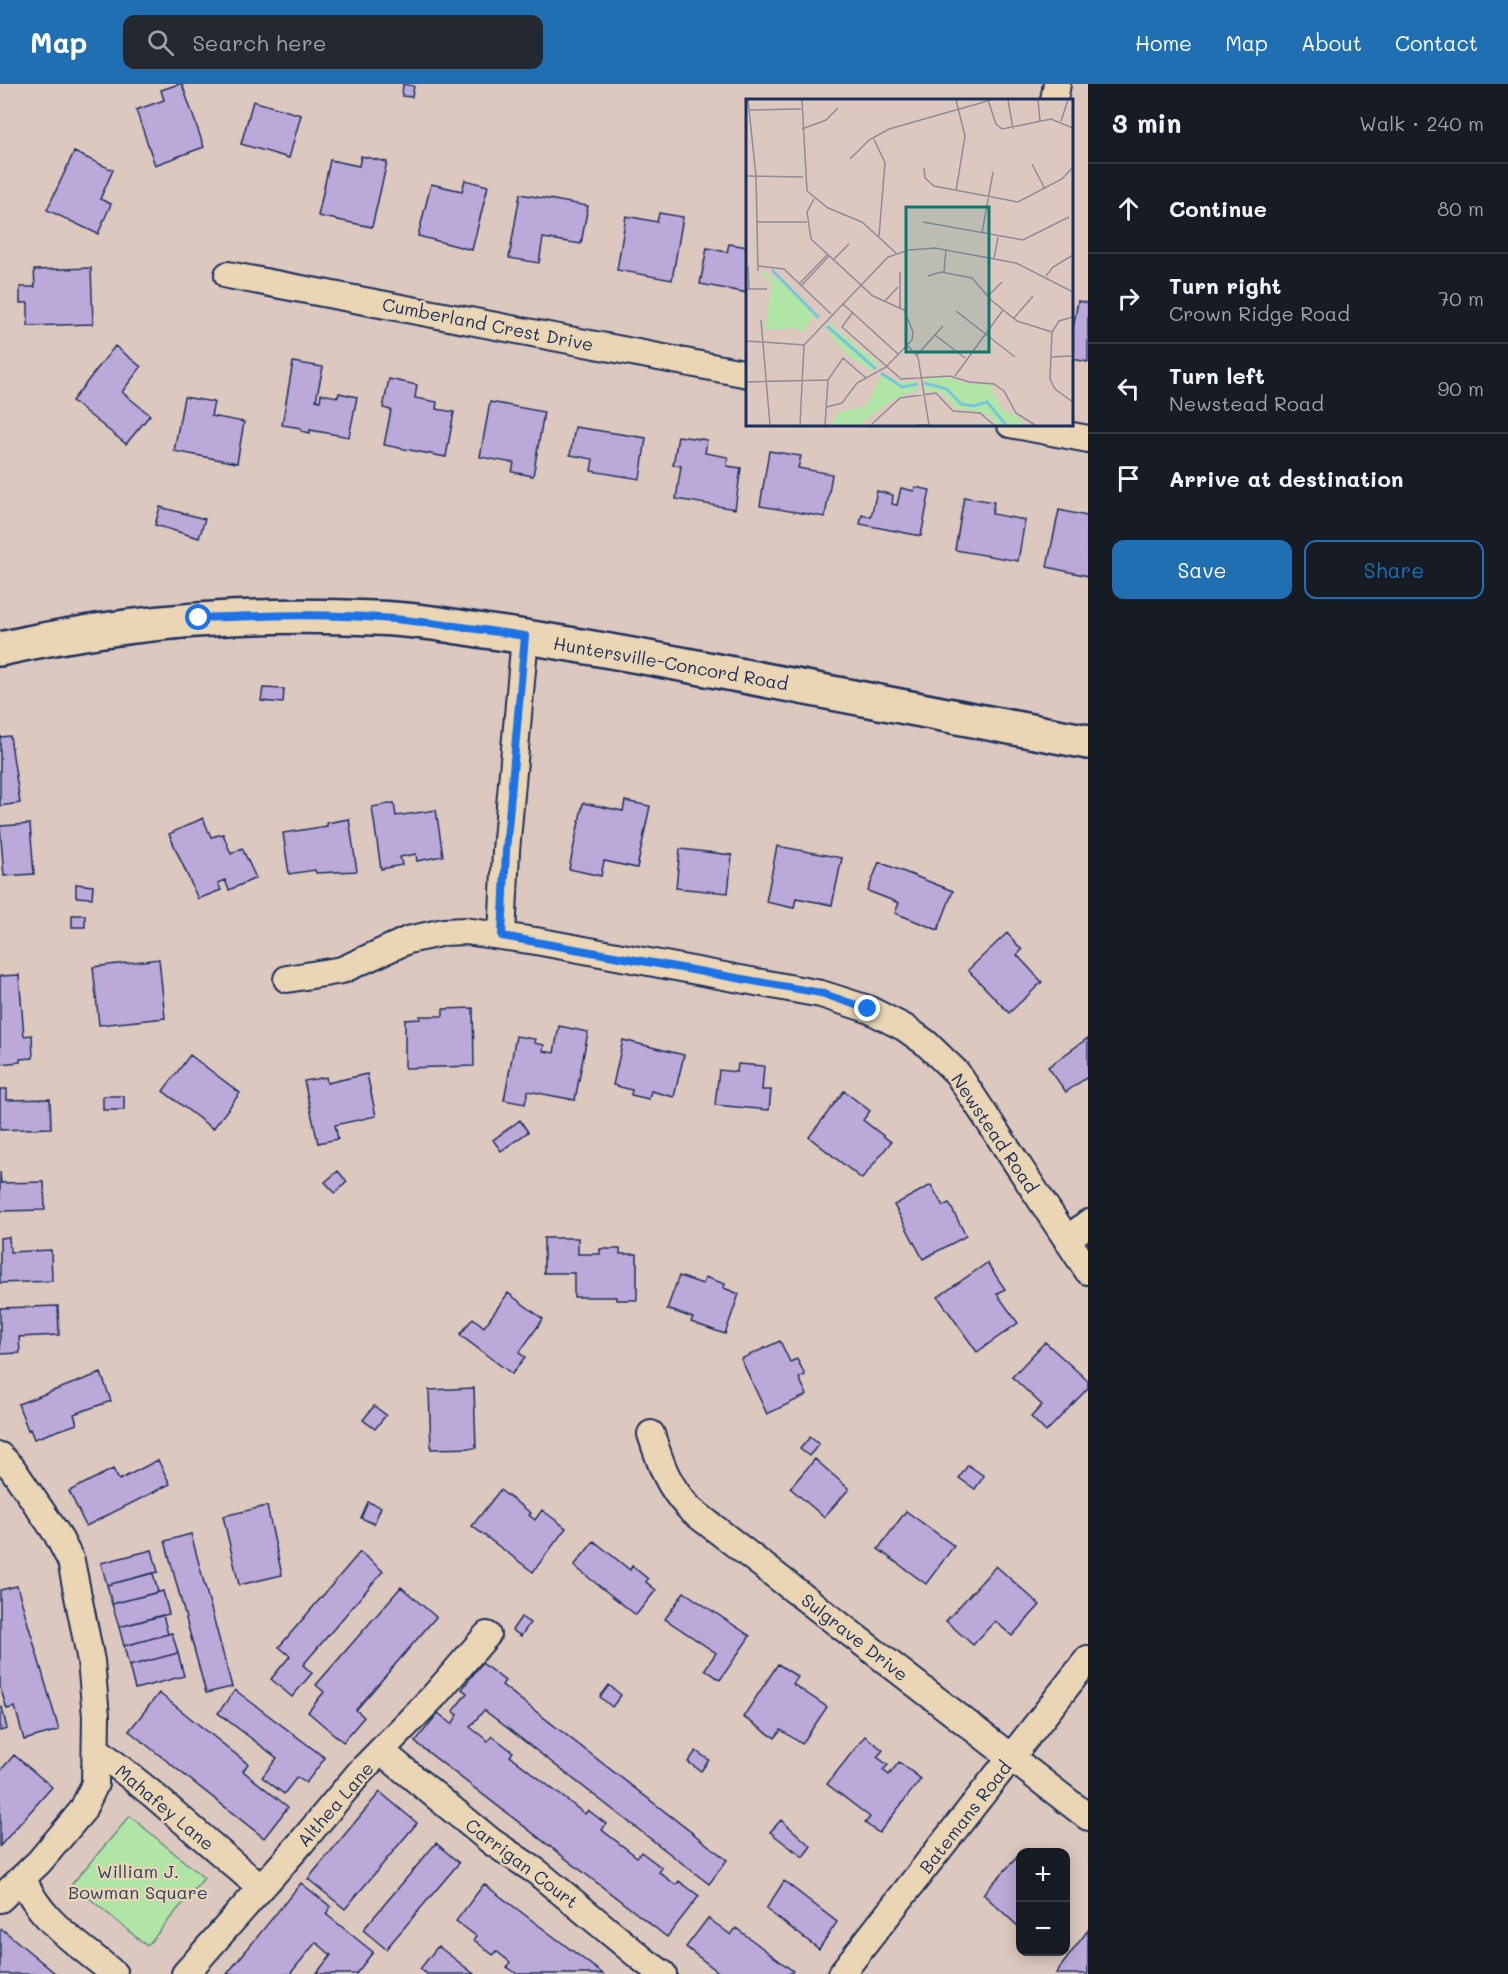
<!DOCTYPE html>
<html lang="en">
<head>
<meta charset="utf-8">
<style>
	:root { --surface:#171b24; --page:#242831; --text:#f1f3f6; --muted:#9ea1a6; --line:#363941; --accent:#1f6fb2 }
	body { margin:0; font-family:Mali,sans-serif; background:var(--page); color:var(--text) }
	.controls { position:absolute; right:18px; bottom:18px; display:grid; overflow:hidden; border-radius:12px; box-shadow:0 3px 15px #0003 }
	.controls button { width:54px; height:54px; display:grid; place-items:center; padding:0; border:0; border-bottom:2px solid var(--line); background:var(--surface); color:var(--text); font:30px sans-serif }
	.stop { position:absolute; width:18px; height:18px; margin:-14px; border:4px solid #1a73e8; border-radius:50%; background:#fff }
	.stop.end { background:#1a73e8; border-color:#fff; box-shadow:0 2px 6px #0008 }
	.list { margin:0; padding:0; list-style:none }
	h2 { display:flex; justify-content:space-between; align-items:center; height:78px; margin:0; padding:0 24px; font-size:26px }
	h2 small { font-size:20px; font-weight:400; color:var(--muted) }
	.list li { display:grid; grid-template-columns:39px 1fr auto; gap:18px; align-items:center; box-sizing:border-box; height:90px; padding:0 24px; border-top:2px solid var(--line) }
	.list b { display:block; font-size:22px; white-space:nowrap }
	.list p { margin:0; font-size:20px; white-space:nowrap; color:var(--muted) }
	.list em { font-size:20px; font-style:normal; color:var(--muted) }
	.actions { display:flex; gap:12px; padding:18px 24px }
	.actions a { flex:1; padding:14px 0; border:2px solid var(--accent); border-radius:12px; text-align:center; font-size:21px; color:var(--accent) }
	.actions .main { background:var(--accent); color:#fff }
	.icon { flex:none; width:33px; height:33px; fill:none; stroke:currentColor; stroke-width:2; stroke-linecap:round; stroke-linejoin:round }
	.map { position:relative; flex:none; width:1088px; height:1890px; overflow:hidden }
	header { display:flex; align-items:center; gap:36px; box-sizing:border-box; height:84px; padding:0 30px; background:var(--accent); color:#fff }
	header strong { font-size:28px }
	nav { display:flex; gap:33px; margin-inline-start:auto; font-size:21px }
	.search { width:420px; height:54px; background:var(--page); display:flex; align-items:center; gap:15px; box-sizing:border-box; padding:0 21px; border-radius:12px; color:var(--muted); font-size:22px }
	main { display:flex }
	aside { flex:1; background:var(--surface) }
	.map>svg:first-child { display:block }
	.green { fill:#b1e5a6; stroke:#668a82; stroke-width:1.5 }
	.building { fill:#bba9d9; stroke:#1b2f5e; stroke-width:1.5 }
	.lines { fill:none; stroke-linecap:round; stroke-linejoin:round }
	.minor-casing { stroke:#1b2f5e; stroke-width:30 }
	.secondary-casing { stroke:#1b2f5e; stroke-width:38 }
	.minor { stroke:#ead5b4; stroke-width:26 }
	.secondary { stroke:#ead5b4; stroke-width:33 }
	.route { stroke:#1a73e8; stroke-width:8 }
	.labels { text-anchor:middle; dominant-baseline:central; stroke-width:4.5; stroke-linejoin:round; paint-order:stroke }
	.street-label { font-size:18px; fill:#1b2f5e; stroke:#ead5b4 }
	.park-label { font-size:18px; fill:#2a4165; stroke:#ead5b4 }
	.inset-river { fill:none; stroke:#7ac5da; stroke-width:3 }
	.inset-road { fill:none; stroke:#8f8b98; stroke-width:1.5 }
	.view { fill:#0f766e; fill-opacity:0.15; stroke:#0f766e; stroke-width:3 }
	.inset-edge { fill:none; stroke:#1b2f5e; stroke-width:3 }
</style>
</head>
<body>
<header>
<strong>Map</strong>
<div class="search"><svg class="icon" aria-label="search" viewBox="0 0 24 24"><circle cx="10" cy="10" r="6"/><path d="M15 15l6 6"/></svg>Search here</div>
<nav><a>Home</a><a>Map</a><a>About</a><a>Contact</a></nav>
</header>
<main>
<div class="map">
<svg width="1088" height="1890" viewBox="0 0 1088 1890">
	<rect width="100%" height="100%" fill="#dcc8bf"/>
	<filter id="ink" filterUnits="userSpaceOnUse"><feTurbulence type="fractalNoise" baseFrequency=".0167" numOctaves="2"/><feDisplacementMap in="SourceGraphic" scale="12" xChannelSelector="R" yChannelSelector="G"/><feConvolveMatrix kernelMatrix="1 2 1 2 8 2 1 2 1" color-interpolation-filters="sRGB"/></filter>
	<g filter="url(#ink)">
		<path class="green" d="M 130,1732 L 204,1794 L 147,1862 L 72,1800 Z"/>
		<path class="building" d="M 179,0 L 182,0 L 204,63 L 155,81 L 136,26 L 164,16 L 161,6 Z
			M 403,0 L 414,2 L 412,13 L 402,12 Z
			M 253,17 L 301,31 L 289,74 L 241,60 Z
			M 74,68 L 113,86 L 100,115 L 111,120 L 98,150 L 47,126 Z
			M 361,72 L 387,78 L 372,143 L 318,132 L 330,76 L 359,82 Z
			M 465,96 L 488,102 L 472,166 L 418,152 L 431,100 L 462,107 Z
			M 520,110 L 588,122 L 581,160 L 543,154 L 539,179 L 509,174 Z
			M 659,129 L 683,133 L 672,196 L 617,186 L 626,132 L 657,138 Z
			M 729,160 L 748,163 L 748,209 L 700,200 L 707,164 L 727,168 Z
			M 91,184 L 93,240 L 28,242 L 28,219 L 20,219 L 20,203 L 35,203 L 34,186 Z
			M 1078,217 L 1088,219 L 1088,278 L 1072,275 L 1072,250 Z
			M 115,262 L 141,283 L 122,308 L 150,331 L 126,360 L 72,317 Z
			M 293,278 L 323,283 L 316,316 L 320,317 L 321,310 L 338,313 L 339,309 L 357,313 L 349,353 L 310,346 L 310,349 L 301,347 L 301,344 L 282,341 Z
			M 389,295 L 417,301 L 415,314 L 437,318 L 436,325 L 454,328 L 446,373 L 384,361 L 391,326 L 383,324 Z
			M 184,313 L 214,318 L 211,332 L 244,338 L 237,379 L 174,367 Z
			M 490,318 L 544,328 L 533,392 L 512,388 L 514,379 L 480,373 Z
			M 575,343 L 646,354 L 640,395 L 591,387 L 593,375 L 570,371 Z
			M 678,352 L 707,356 L 705,369 L 728,373 L 727,382 L 741,384 L 735,425 L 676,415 L 681,382 L 673,381 Z
			M 769,367 L 801,372 L 798,384 L 832,390 L 825,433 L 760,422 Z
			M 915,403 L 930,406 L 921,452 L 860,440 L 862,431 L 871,433 L 877,407 L 893,411 L 892,420 L 897,421 L 901,404 L 914,407 Z
			M 964,413 L 994,418 L 992,430 L 1025,436 L 1018,477 L 955,466 Z
			M 160,423 L 205,435 L 199,454 L 155,441 Z
			M 1059,426 L 1087,432 L 1088,492 L 1047,483 Z
			M 263,604 L 284,605 L 283,619 L 261,617 Z
			M 10,652 L 20,719 L 0,722 L 0,653 Z
			M 625,717 L 650,722 L 637,784 L 604,777 L 601,792 L 569,785 L 583,719 L 623,727 Z
			M 394,719 L 396,732 L 436,726 L 443,772 L 417,777 L 416,770 L 400,773 L 402,781 L 381,785 L 372,723 Z
			M 203,734 L 211,753 L 223,750 L 231,770 L 242,764 L 256,794 L 229,806 L 225,796 L 218,799 L 221,806 L 198,815 L 169,750 Z
			M 349,735 L 357,787 L 316,789 L 315,786 L 289,790 L 283,749 L 327,742 L 327,739 Z
			M 30,740 L 34,790 L 4,792 L 0,742 Z
			M 777,762 L 842,774 L 832,821 L 796,814 L 794,824 L 766,818 Z
			M 680,765 L 732,771 L 728,809 L 676,804 Z
			M 879,778 L 953,807 L 938,846 L 895,829 L 899,819 L 868,807 Z
			M 76,800 L 93,802 L 92,814 L 76,813 Z
			M 72,831 L 85,831 L 85,843 L 72,843 Z
			M 1007,849 L 1022,866 L 1017,871 L 1042,898 L 1009,929 L 968,886 Z
			M 159,875 L 165,934 L 99,941 L 93,883 Z
			M 19,891 L 24,952 L 32,951 L 33,974 L 20,975 L 20,978 L 0,980 L 0,892 Z
			M 473,924 L 474,982 L 405,984 L 405,936 L 420,935 L 420,932 L 443,932 L 443,925 Z
			M 559,942 L 588,948 L 575,1016 L 528,1007 L 525,1020 L 504,1016 L 516,952 L 535,955 L 534,959 L 544,961 L 543,967 L 554,969 Z
			M 1088,954 L 1088,996 L 1086,994 L 1066,1008 L 1048,983 Z
			M 623,956 L 684,971 L 674,1013 L 651,1007 L 649,1015 L 631,1011 L 632,1006 L 613,1001 Z
			M 190,971 L 240,1009 L 213,1045 L 163,1007 Z
			M 738,980 L 764,982 L 762,1006 L 771,1006 L 769,1026 L 715,1021 L 719,986 L 737,988 Z
			M 367,990 L 376,1032 L 335,1041 L 338,1055 L 318,1059 L 304,997 L 326,993 L 327,999 Z
			M 0,1005 L 7,1005 L 7,1016 L 50,1015 L 51,1044 L 0,1046 Z
			M 844,1007 L 870,1027 L 863,1036 L 891,1058 L 862,1095 L 809,1053 Z
			M 103,1012 L 124,1012 L 124,1026 L 103,1026 Z
			M 520,1036 L 528,1048 L 501,1067 L 493,1056 Z
			M 338,1087 L 347,1098 L 335,1109 L 325,1098 Z
			M 0,1088 L 1,1099 L 44,1098 L 45,1126 L 0,1127 Z
			M 931,1101 L 943,1122 L 949,1119 L 966,1152 L 923,1175 L 894,1121 Z
			M 9,1153 L 10,1168 L 51,1166 L 52,1197 L 0,1199 L 0,1154 Z
			M 544,1154 L 578,1154 L 578,1170 L 600,1170 L 600,1165 L 620,1165 L 620,1170 L 637,1170 L 637,1216 L 616,1216 L 616,1213 L 574,1213 L 574,1189 L 544,1189 Z
			M 987,1179 L 1005,1205 L 997,1210 L 1018,1239 L 977,1268 L 938,1213 Z
			M 679,1192 L 703,1200 L 705,1193 L 725,1200 L 724,1204 L 739,1210 L 725,1250 L 691,1238 L 693,1234 L 667,1225 Z
			M 508,1209 L 543,1235 L 519,1269 L 525,1273 L 512,1290 L 460,1251 L 473,1234 L 484,1243 Z
			M 58,1222 L 59,1251 L 19,1253 L 20,1269 L 0,1270 L 0,1224 Z
			M 780,1257 L 790,1278 L 797,1275 L 805,1291 L 799,1294 L 807,1311 L 767,1330 L 741,1275 Z
			M 1045,1258 L 1088,1297 L 1088,1304 L 1046,1348 L 1031,1333 L 1042,1321 L 1012,1293 Z
			M 101,1289 L 111,1317 L 74,1330 L 77,1340 L 34,1355 L 30,1345 L 28,1346 L 18,1320 Z
			M 474,1304 L 476,1364 L 431,1365 L 429,1306 Z
			M 374,1322 L 386,1331 L 375,1345 L 363,1336 Z
			M 810,1353 L 819,1360 L 809,1372 L 800,1365 Z
			M 815,1375 L 849,1405 L 824,1433 L 790,1404 Z
			M 158,1376 L 170,1400 L 86,1442 L 69,1407 L 113,1385 L 119,1396 Z
			M 968,1381 L 984,1392 L 975,1405 L 959,1394 Z
			M 500,1406 L 531,1429 L 529,1431 L 535,1436 L 542,1426 L 566,1444 L 533,1488 L 472,1442 Z
			M 368,1418 L 381,1423 L 374,1440 L 361,1434 Z
			M 267,1422 L 282,1491 L 239,1501 L 223,1432 Z
			M 906,1427 L 954,1462 L 926,1500 L 878,1465 Z
			M 191,1450 L 232,1603 L 206,1609 L 165,1457 Z
			M 594,1457 L 630,1486 L 632,1482 L 648,1495 L 646,1498 L 656,1506 L 636,1531 L 574,1482 Z
			M 152,1466 L 158,1488 L 107,1501 L 101,1479 Z
			M 360,1468 L 383,1487 L 303,1581 L 312,1589 L 292,1613 L 271,1595 L 290,1572 L 279,1563 Z
			M 996,1482 L 1040,1521 L 1012,1552 L 995,1537 L 973,1561 L 946,1537 Z
			M 153,1489 L 158,1508 L 112,1520 L 107,1501 Z
			M 17,1502 L 59,1646 L 24,1656 L 15,1623 L 7,1625 L 0,1603 L 0,1506 Z
			M 401,1503 L 436,1533 L 356,1626 L 364,1633 L 343,1658 L 308,1628 L 324,1608 L 316,1601 Z
			M 163,1507 L 169,1530 L 119,1543 L 112,1520 Z
			M 684,1508 L 750,1552 L 720,1596 L 705,1585 L 716,1569 L 665,1535 Z
			M 163,1531 L 168,1550 L 124,1562 L 119,1543 Z
			M 521,1533 L 530,1539 L 521,1552 L 512,1546 Z
			M 172,1549 L 178,1569 L 129,1582 L 124,1562 Z
			M 178,1569 L 184,1592 L 135,1605 L 129,1582 Z
			M 482,1579 L 505,1597 L 502,1601 L 727,1776 L 709,1800 L 484,1626 L 470,1643 L 488,1657 L 492,1652 L 513,1668 L 510,1672 L 585,1730 L 588,1726 L 606,1740 L 602,1746 L 637,1773 L 641,1768 L 662,1784 L 659,1788 L 676,1801 L 679,1797 L 699,1812 L 667,1853 L 415,1658 L 438,1629 L 452,1640 L 458,1631 L 453,1627 L 467,1609 L 462,1605 Z
			M 778,1580 L 798,1593 L 793,1600 L 827,1623 L 802,1660 L 781,1646 L 775,1654 L 743,1633 Z
			M 609,1601 L 621,1611 L 612,1623 L 600,1613 Z
			M 235,1606 L 325,1674 L 306,1699 L 297,1693 L 284,1710 L 262,1693 L 277,1674 L 218,1629 Z
			M 159,1609 L 248,1680 L 243,1687 L 288,1723 L 264,1754 L 129,1647 Z
			M 2,1623 L 7,1645 L 0,1647 L 0,1624 Z
			M 865,1652 L 883,1666 L 877,1673 L 888,1681 L 883,1686 L 889,1691 L 899,1678 L 921,1695 L 879,1749 L 865,1739 L 870,1733 L 827,1700 Z
			M 696,1667 L 709,1676 L 701,1687 L 688,1678 Z
			M 14,1671 L 52,1703 L 0,1762 L 0,1687 Z
			M 380,1708 L 417,1739 L 345,1825 L 308,1795 Z
			M 781,1736 L 811,1762 L 803,1773 L 793,1765 L 793,1766 L 770,1748 Z
			M 436,1759 L 459,1779 L 386,1865 L 363,1846 Z
			M 1020,1770 L 1020,1844 L 983,1810 Z
			M 784,1797 L 837,1838 L 819,1865 L 766,1825 Z
			M 301,1799 L 331,1823 L 326,1830 L 373,1868 L 356,1890 L 316,1890 L 331,1871 L 316,1858 L 290,1890 L 227,1890 Z
			M 484,1800 L 603,1890 L 517,1890 L 507,1883 L 510,1878 L 496,1867 L 493,1871 L 474,1856 L 476,1852 L 456,1837 Z
			M 708,1834 L 731,1851 L 736,1844 L 793,1887 L 790,1890 L 721,1890 L 686,1863 Z
			M 2,1845 L 56,1890 L 0,1890 L 0,1847 Z
			M 1088,1846 L 1088,1890 L 1058,1890 L 1056,1889 Z
			M 438,1862 L 474,1890 L 427,1890 L 420,1885 Z"/>
		<g class="lines">
			<g class="minor-casing">
				<path id="minor" d="M 1054,16 L 1057,0
					M 228,191 L 748,290
					M 1010,340 L 1088,355
					M 502,852 L 506,767 L 525,552
					M 287,895 L 342,886 L 408,856 L 444,848 L 465,847 L 536,857 L 821,910 L 868,925 L 905,944 L 926,959 L 957,989 L 1088,1187
					M 1067,1156 L 1088,1139
					M 651,1350 C 661,1381 668,1403 691,1426 L 1088,1733
					M 0,1372 L 12,1384 L 57,1450 L 71,1477 L 91,1577 L 96,1632 L 95,1700 L 82,1727 L 39,1778 L 0,1815
					M 96,1665 L 151,1709 L 261,1804
					M 381,1667 L 492,1758 L 537,1788 L 646,1878 L 663,1890
					M 23,1793 C 37,1836 81,1861 114,1890
					M 185,1890 L 300,1760 L 360,1688 L 434,1612 L 487,1551
					M 841,1890 L 1088,1575"/>
			</g>
			<g class="secondary-casing">
				<path id="secondary" d="M 0,565 C 124,537 246,528 374,534 C 411,535 447,541 484,547 C 551,556 618,568 686,581 C 820,606 954,632 1088,658"/>
			</g>
			<use href="#minor" class="minor"/>
			<use href="#secondary" class="secondary"/>
		</g>
	</g>
	<g class="lines" filter="url(#ink)">
		<path class="route" d="M 199,534 C 258,532 319,529 379,534 C 428,537 476,545 525,552 L 506,767 L 502,852 L 821,909 L 868,925"/>
	</g>
	<g class="labels">
		<g class="street-label">
			<text transform="translate(488 240) rotate(11)">Cumberland Crest Drive</text>
			<text transform="translate(671 579) rotate(10)">Huntersville-Concord Road</text>
			<text transform="translate(995 1049) rotate(56)">Newstead Road</text>
			<text transform="translate(855 1553) rotate(38)">Sulgrave Drive</text>
			<text transform="translate(335 1720) rotate(-49)">Althea Lane</text>
			<text transform="translate(165 1723) rotate(40)">Mahafey Lane</text>
			<text transform="translate(965 1733) rotate(-52)">Batemans Road</text>
			<text transform="translate(522 1779) rotate(37)">Carrigan Court</text>
		</g>
		<g class="park-label">
			<text x="138" y="1787">William J.<tspan x="138" dy="21">Bowman Square</tspan></text>
		</g>
	</g>
	<g transform="translate(746 15)">
		<rect width="327" height="327" fill="#dcc8bf"/>
		<path d="M 19,173 L 28,180 L 35,179 L 69,214 L 57,233 L 48,229 L 19,231 L 26,184 L 14,174 ZM 83,224 L 132,264 L 131,269 L 124,271 L 102,257 L 84,236 L 80,225 ZM 136,274 L 153,283 L 171,282 L 171,291 L 148,300 L 112,326 L 86,326 L 91,314 L 121,306 ZM 205,279 L 221,285 L 243,285 L 256,310 L 277,321 L 274,326 L 252,326 L 240,314 L 209,309 L 196,294 L 178,291 L 179,279 Z" fill="#b1e5a6"/>
		<path class="inset-river" d="M 26,171 L 73,219M 81,227 L 130,270M 135,274 L 156,288 L 172,285M 178,284 L 201,290 L 215,305 L 228,307 L 241,303 L 260,326"/>
		<path class="inset-road" d="M 2,1 L 10,77 L 12,172M 56,1 L 61,92 L 82,109 L 116,123 L 150,154M 210,1 L 219,37 L 210,92M 242,1 L 250,25 L 256,30 L 305,20 L 327,29M 262,1 L 267,30M 292,1 L 294,22M 3,11 L 55,10M 315,22 L 322,1M 56,30 L 80,21 L 92,9M 127,38 L 139,64 L 133,137M 104,60 L 123,41 L 143,30 L 245,1M 286,65 L 299,90M 178,69 L 179,79 L 188,87 L 272,103 L 316,80 L 327,68M 0,77 L 57,78M 68,100 L 61,113 L 65,140 L 127,197 L 158,211 L 167,233 L 166,241 L 140,268 L 111,284 L 96,304 L 81,308M 10,123 L 61,123M 177,123 L 277,141 L 323,118M 236,134 L 247,73M 248,160 L 252,138M 87,161 L 103,145M 2,167 L 3,190M 12,167 L 38,170 L 85,215M 198,173 L 200,151M 182,177 L 195,173 L 226,179 L 245,201 L 271,222 L 306,233M 300,177 L 307,168 L 327,156M 54,184 L 81,156M 56,186 L 83,157M 0,190 L 21,190M 242,197 L 256,183M 139,202 L 152,188M 97,205 L 152,255M 154,209 L 154,173M 210,212 L 269,258M 107,213 L 96,228 L 155,280 L 204,277 L 223,283 L 248,285 L 258,292 L 270,314 L 289,326M 327,218 L 313,222 L 306,233 L 304,280 L 309,290 L 327,303M 268,219 L 287,197M 15,221 L 24,326M 189,236 L 219,259M 0,242 L 58,246M 161,246 L 172,258 L 183,326 L 171,326M 171,256 L 197,227M 306,258 L 325,257M 209,277 L 257,211M 0,283 L 82,281M 54,326 L 58,246 L 142,158 L 163,151 L 189,149 L 270,164 L 327,193M 79,326 L 82,281 L 97,259 L 120,279M 125,326 L 154,299 L 190,294 L 207,312 L 234,314 L 248,326"/>
		<path class="view" d="M 160,108 L 243,108 L 243,253 L 160,253 Z"/>
		<rect width="327" height="327" class="inset-edge"/>
	</g>
</svg>
<div class="controls">
<button>+</button>
<button>−</button>
</div>
<div class="stop" style="left:199px;top:534px"></div>
<div class="stop end" style="left:868px;top:925px"></div>
</div>
<aside>
<h2>3 min<small>Walk · 240 m</small></h2>
<ul class="list">
<li><svg class="icon" aria-label="ahead" viewBox="0 0 24 24"><path d="M12 20V5M6 11l6-6 6 6"/></svg><div><b>Continue</b></div><em>80 m</em></li>
<li><svg class="icon" aria-label="right" viewBox="0 0 24 24"><path d="M7 20v-9h11M14 6l5 5-5 5"/></svg><div><b>Turn right</b><p>Crown Ridge Road</p></div><em>70 m</em></li>
<li><svg class="icon" aria-label="left" viewBox="0 0 24 24"><path d="M17 20v-9H6M10 6l-5 5 5 5"/></svg><div><b>Turn left</b><p>Newstead Road</p></div><em>90 m</em></li>
<li><svg class="icon" aria-label="arrive" viewBox="0 0 24 24"><path d="M6 21V4h12l-3 4 3 4H6"/></svg><div><b>Arrive at destination</b></div></li>
</ul>
<div class="actions"><a class="main">Save</a><a>Share</a></div>
</aside>
</main>
</body>
</html>
